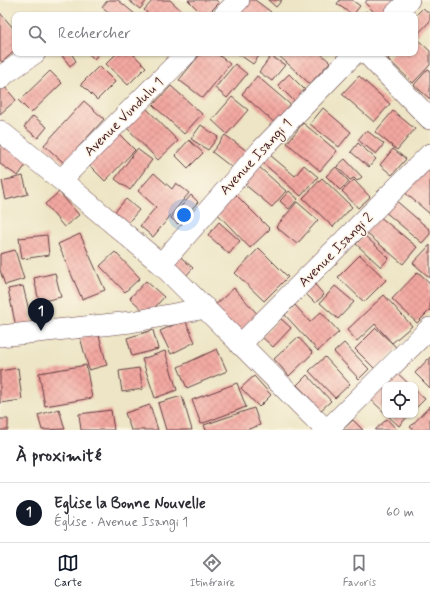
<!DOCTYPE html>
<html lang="fr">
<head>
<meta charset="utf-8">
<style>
	:root { --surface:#fff; --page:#f2f2f3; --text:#2b2b33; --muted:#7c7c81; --line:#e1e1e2; --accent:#111827 }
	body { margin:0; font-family:Mynerve,sans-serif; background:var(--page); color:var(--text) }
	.controls { position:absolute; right:12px; bottom:12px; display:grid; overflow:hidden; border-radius:8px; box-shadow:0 1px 3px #0004 }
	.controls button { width:36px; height:36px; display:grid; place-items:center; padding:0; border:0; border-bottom:1px solid var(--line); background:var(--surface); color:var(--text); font:20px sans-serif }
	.you { position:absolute; left:184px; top:215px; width:14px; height:14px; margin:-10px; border:3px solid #fff; border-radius:50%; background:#1a73e8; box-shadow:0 0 0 6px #1a73e833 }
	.badge { display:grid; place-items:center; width:26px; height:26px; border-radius:50%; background:var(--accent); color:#fff; font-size:13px; font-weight:700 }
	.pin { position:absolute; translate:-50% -33px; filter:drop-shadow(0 1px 2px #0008) }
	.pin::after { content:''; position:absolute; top:21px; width:14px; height:12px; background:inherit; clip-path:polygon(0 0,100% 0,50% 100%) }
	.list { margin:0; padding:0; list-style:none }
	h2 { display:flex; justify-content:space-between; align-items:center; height:52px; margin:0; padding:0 16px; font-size:17px }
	h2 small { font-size:13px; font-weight:400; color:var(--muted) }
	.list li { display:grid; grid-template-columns:26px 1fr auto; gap:12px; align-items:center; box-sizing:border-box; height:60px; padding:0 16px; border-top:1px solid var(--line) }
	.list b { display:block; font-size:15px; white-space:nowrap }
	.list p { margin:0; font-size:13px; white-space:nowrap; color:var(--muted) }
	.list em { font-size:13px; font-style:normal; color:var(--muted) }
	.icon { flex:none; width:22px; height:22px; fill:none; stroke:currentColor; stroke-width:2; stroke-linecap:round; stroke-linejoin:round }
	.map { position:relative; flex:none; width:430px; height:430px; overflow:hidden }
	.search { position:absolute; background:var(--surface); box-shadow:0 1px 3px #0004; left:12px; right:12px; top:12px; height:44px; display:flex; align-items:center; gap:10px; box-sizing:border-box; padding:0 14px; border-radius:8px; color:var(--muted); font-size:15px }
	.sheet { height:112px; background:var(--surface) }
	nav { display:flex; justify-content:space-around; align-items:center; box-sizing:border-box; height:56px; border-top:1px solid var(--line); background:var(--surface); font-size:11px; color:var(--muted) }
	nav a { display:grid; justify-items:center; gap:2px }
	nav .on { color:var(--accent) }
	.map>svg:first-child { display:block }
	.building { fill:url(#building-cross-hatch) }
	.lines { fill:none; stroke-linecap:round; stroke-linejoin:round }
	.street-casing { stroke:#623d42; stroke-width:22 }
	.street { stroke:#fff; stroke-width:21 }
	.labels { text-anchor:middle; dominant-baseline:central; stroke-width:3; stroke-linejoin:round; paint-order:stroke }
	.street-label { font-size:14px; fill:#4a1f2b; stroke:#fcf5e5 }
</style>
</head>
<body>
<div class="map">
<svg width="430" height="430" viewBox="0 0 430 430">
	<defs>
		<pattern id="building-cross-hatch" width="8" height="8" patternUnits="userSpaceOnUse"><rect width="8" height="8" fill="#f2a7a0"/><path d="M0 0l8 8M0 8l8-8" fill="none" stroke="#d18f8a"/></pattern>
	</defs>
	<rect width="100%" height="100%" fill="#fcf5e5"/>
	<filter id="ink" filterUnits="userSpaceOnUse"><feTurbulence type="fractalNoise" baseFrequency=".025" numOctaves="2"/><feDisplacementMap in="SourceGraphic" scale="8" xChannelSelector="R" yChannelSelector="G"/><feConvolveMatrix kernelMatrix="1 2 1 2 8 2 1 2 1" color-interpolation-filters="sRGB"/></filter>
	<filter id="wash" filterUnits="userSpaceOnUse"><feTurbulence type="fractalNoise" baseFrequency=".012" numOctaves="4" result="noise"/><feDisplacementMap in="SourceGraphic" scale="16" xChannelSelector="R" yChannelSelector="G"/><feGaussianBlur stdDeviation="0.9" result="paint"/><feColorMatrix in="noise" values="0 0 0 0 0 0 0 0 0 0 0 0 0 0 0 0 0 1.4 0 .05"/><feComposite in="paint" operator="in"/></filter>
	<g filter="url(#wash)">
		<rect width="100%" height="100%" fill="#ede5c5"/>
		<g id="blocks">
			<path class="building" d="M 108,0 L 118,0 L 136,15 L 112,15 L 102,7 Z
				M 128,0 L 147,0 L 140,9 Z
				M 153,0 L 170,0 L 186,15 L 149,15 L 144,10 Z
				M 188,0 L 216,0 L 219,3 L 207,15 L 203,15 Z
				M 247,0 L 255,0 L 271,12 L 269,15 L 236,15 Z
				M 268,0 L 282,0 L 276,7 Z
				M 340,0 L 352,0 L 360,6 L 353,15 L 337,4 Z
				M 367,0 L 394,0 L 399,5 L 390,15 L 377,15 L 365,3 Z
				M 423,8 L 430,14 L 430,21 L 415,37 L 430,51 L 430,65 L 413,83 L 388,59 L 394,53 L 415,53 L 415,16 Z
				M 366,11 L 369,15 L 362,15 Z
				M 0,13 L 15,30 L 15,51 L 2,62 L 0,60 Z
				M 60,53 L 71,53 L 76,61 L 70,66 Z
				M 88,53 L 99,53 L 94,59 Z
				M 117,53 L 132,53 L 146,67 L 128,85 L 106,64 Z
				M 201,53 L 216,53 L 230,64 L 203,98 L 179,80 Z
				M 237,53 L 261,53 L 253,64 Z
				M 276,53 L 320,53 L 330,62 L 310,84 Z
				M 271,56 L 285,65 L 272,81 L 259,72 Z
				M 235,64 L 247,74 L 227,98 L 215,88 Z
				M 99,66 L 115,82 L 97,100 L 81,84 Z
				M 428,69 L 430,70 L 430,99 L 414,85 Z
				M 50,71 L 62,83 L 31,113 L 19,101 Z
				M 289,74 L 307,92 L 296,103 L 278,85 Z
				M 257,76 L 292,106 L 276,124 L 242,94 Z
				M 359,76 L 390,104 L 374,122 L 342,94 Z
				M 3,85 L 16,100 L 0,114 L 0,87 Z
				M 171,86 L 202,114 L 184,134 L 153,105 Z
				M 232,97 L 248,110 L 227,134 L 212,120 Z
				M 84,101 L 104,119 L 64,163 L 44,145 Z
				M 146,108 L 178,141 L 158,160 L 126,127 Z
				M 323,108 L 351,132 L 339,147 L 310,124 Z
				M 393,111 L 415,129 L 397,150 L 375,132 Z
				M 33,116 L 47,127 L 38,138 L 24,127 Z
				M 303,123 L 337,151 L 320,171 L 287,143 Z
				M 201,125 L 218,137 L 208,150 L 191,139 Z
				M 366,130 L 384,144 L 376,154 L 358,140 Z
				M 119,134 L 135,150 L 105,181 L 89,165 Z
				M 225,135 L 247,151 L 234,169 L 212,152 Z
				M 0,138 L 30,159 L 18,176 L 0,164 Z
				M 189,140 L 203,153 L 188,168 L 175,155 Z
				M 358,143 L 376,159 L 369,167 L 351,152 Z
				M 137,149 L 152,160 L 130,190 L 115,179 Z
				M 393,149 L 406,159 L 392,175 L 380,165 Z
				M 270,155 L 295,176 L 304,165 L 318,177 L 301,196 L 263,163 Z
				M 345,159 L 362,177 L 357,181 L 354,178 L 350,180 L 337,166 Z
				M 258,166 L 286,191 L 272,207 L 243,183 Z
				M 336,167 L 349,182 L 340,190 L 326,176 Z
				M 424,167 L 430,172 L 430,214 L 403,191 Z
				M 154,173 L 172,189 L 176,183 L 189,193 L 153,237 L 140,226 L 156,207 L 138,191 Z
				M 23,176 L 28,194 L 6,200 L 2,181 Z
				M 322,178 L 352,207 L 333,227 L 303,198 Z
				M 354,180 L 370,197 L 358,208 L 342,191 Z
				M 232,191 L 270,229 L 250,248 L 213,209 Z
				M 289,191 L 298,199 L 289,209 L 280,201 Z
				M 59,192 L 79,215 L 64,227 L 45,204 Z
				M 191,195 L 198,202 L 178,224 L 171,218 Z
				M 393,198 L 430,230 L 430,234 L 422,243 L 383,210 Z
				M 126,199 L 139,210 L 126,225 L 113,214 Z
				M 297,202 L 318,220 L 297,244 L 276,227 Z
				M 379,216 L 417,247 L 403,264 L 365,232 Z
				M 219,222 L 240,241 L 229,254 L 208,235 Z
				M 80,234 L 105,290 L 82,299 L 58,244 Z
				M 47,235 L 49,255 L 22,259 L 19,238 Z
				M 364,235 L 389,258 L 381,267 L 356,244 Z
				M 430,245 L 430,278 L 413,263 Z
				M 259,248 L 288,277 L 264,301 L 235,273 Z
				M 15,250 L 24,279 L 5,285 L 0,270 L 0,254 Z
				M 115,252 L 140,278 L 125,292 L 100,266 Z
				M 175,252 L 193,268 L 184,278 L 166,263 Z
				M 360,255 L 386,280 L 364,302 L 338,277 Z
				M 418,272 L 430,283 L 430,310 L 417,323 L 392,299 Z
				M 55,273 L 61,297 L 39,302 L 34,278 Z
				M 146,281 L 164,297 L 148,315 L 130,298 Z
				M 312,281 L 324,295 L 315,303 L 302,290 Z
				M 23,286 L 32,323 L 16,327 L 8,289 Z
				M 335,286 L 354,302 L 338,319 L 320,303 Z
				M 234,288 L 260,317 L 240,336 L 213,307 Z
				M 384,295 L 412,326 L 392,343 L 375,324 L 357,341 L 347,330 Z
				M 295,305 L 310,322 L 321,312 L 339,332 L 318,351 L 285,315 Z
				M 280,318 L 291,328 L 273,347 L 262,337 Z
				M 185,320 L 195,342 L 171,354 L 160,331 Z
				M 376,328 L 397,348 L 375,369 L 355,349 Z
				M 153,330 L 158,349 L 132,356 L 127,338 Z
				M 98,332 L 107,365 L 89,370 L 80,337 Z
				M 298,337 L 313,353 L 289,376 L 274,359 Z
				M 344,343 L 369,369 L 359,379 L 334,352 Z
				M 217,349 L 227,371 L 187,388 L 178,367 Z
				M 165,351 L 177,390 L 155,398 L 142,359 Z
				M 325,357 L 350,384 L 335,398 L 309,371 Z
				M 430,357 L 430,388 L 415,373 Z
				M 86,365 L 92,398 L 45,406 L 39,373 Z
				M 18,368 L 22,400 L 0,403 L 0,371 Z
				M 139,368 L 143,389 L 122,392 L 119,371 Z
				M 394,370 L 410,385 L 385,385 L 385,413 L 368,397 Z
				M 307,375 L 331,401 L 321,410 L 297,385 Z
				M 254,376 L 271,395 L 259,407 L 241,388 Z
				M 237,383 L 246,407 L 201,424 L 192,400 Z
				M 415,390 L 425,399 L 415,409 Z
				M 182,396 L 192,430 L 166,430 L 158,403 Z
				M 150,405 L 158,430 L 131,430 L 125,413 Z
				M 430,406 L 430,430 L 414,430 L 410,427 Z
				M 254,408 L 260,425 L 246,430 L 206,430 L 204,425 Z
				M 59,409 L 65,429 L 42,430 L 38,415 Z
				M 111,410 L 114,430 L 81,430 L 79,414 Z
				M 387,415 L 409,415 L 399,426 Z
				M 0,419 L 8,419 L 8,430 L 0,430 Z
				M 387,419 L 397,430 L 375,430 Z
				M 353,420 L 363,430 L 342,430 Z"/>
		</g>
	</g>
	<g filter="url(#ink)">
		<use href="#blocks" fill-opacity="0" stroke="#623d42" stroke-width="1"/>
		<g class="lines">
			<g class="street-casing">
				<path id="street" d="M 224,15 L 239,0
					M 394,15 L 409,0
					M 366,53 L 430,119
					M 0,79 L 6,73 L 35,53
					M 0,131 L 61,180 L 161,264 L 326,430
					M 61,180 L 187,53
					M 161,264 L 263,148 L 355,53
					M 0,336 L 131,322 L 206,308
					M 240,345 L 430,154
					M 327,430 L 430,328"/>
			</g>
			<use href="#street" class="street"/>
		</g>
	</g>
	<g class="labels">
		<g class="street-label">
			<text transform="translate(124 117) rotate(-45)">Avenue Vundulu 1</text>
			<text transform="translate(256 157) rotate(-47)">Avenue Isangi 1</text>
			<text transform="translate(336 250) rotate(-45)">Avenue Isangi 2</text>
		</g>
	</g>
</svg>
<div class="controls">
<button><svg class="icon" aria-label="locate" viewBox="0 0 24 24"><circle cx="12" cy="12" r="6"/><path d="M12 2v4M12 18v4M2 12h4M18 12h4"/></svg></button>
</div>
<div class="you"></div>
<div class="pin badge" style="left:41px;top:331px">1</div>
<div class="search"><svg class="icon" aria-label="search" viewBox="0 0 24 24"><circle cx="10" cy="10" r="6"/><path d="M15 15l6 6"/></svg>Rechercher</div>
</div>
<section class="sheet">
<h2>À proximité<small></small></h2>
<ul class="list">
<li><span class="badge">1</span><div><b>Eglise la Bonne Nouvelle</b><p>Église · Avenue Isangi 1</p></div><em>60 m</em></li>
</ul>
</section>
<nav>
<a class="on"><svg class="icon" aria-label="map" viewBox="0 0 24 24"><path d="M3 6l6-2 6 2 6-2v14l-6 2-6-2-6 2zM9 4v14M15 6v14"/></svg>Carte</a>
<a><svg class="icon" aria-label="directions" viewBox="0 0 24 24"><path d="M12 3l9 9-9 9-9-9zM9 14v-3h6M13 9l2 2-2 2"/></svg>Itinéraire</a>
<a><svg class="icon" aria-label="saved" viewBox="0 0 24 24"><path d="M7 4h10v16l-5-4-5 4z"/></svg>Favoris</a>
</nav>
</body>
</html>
